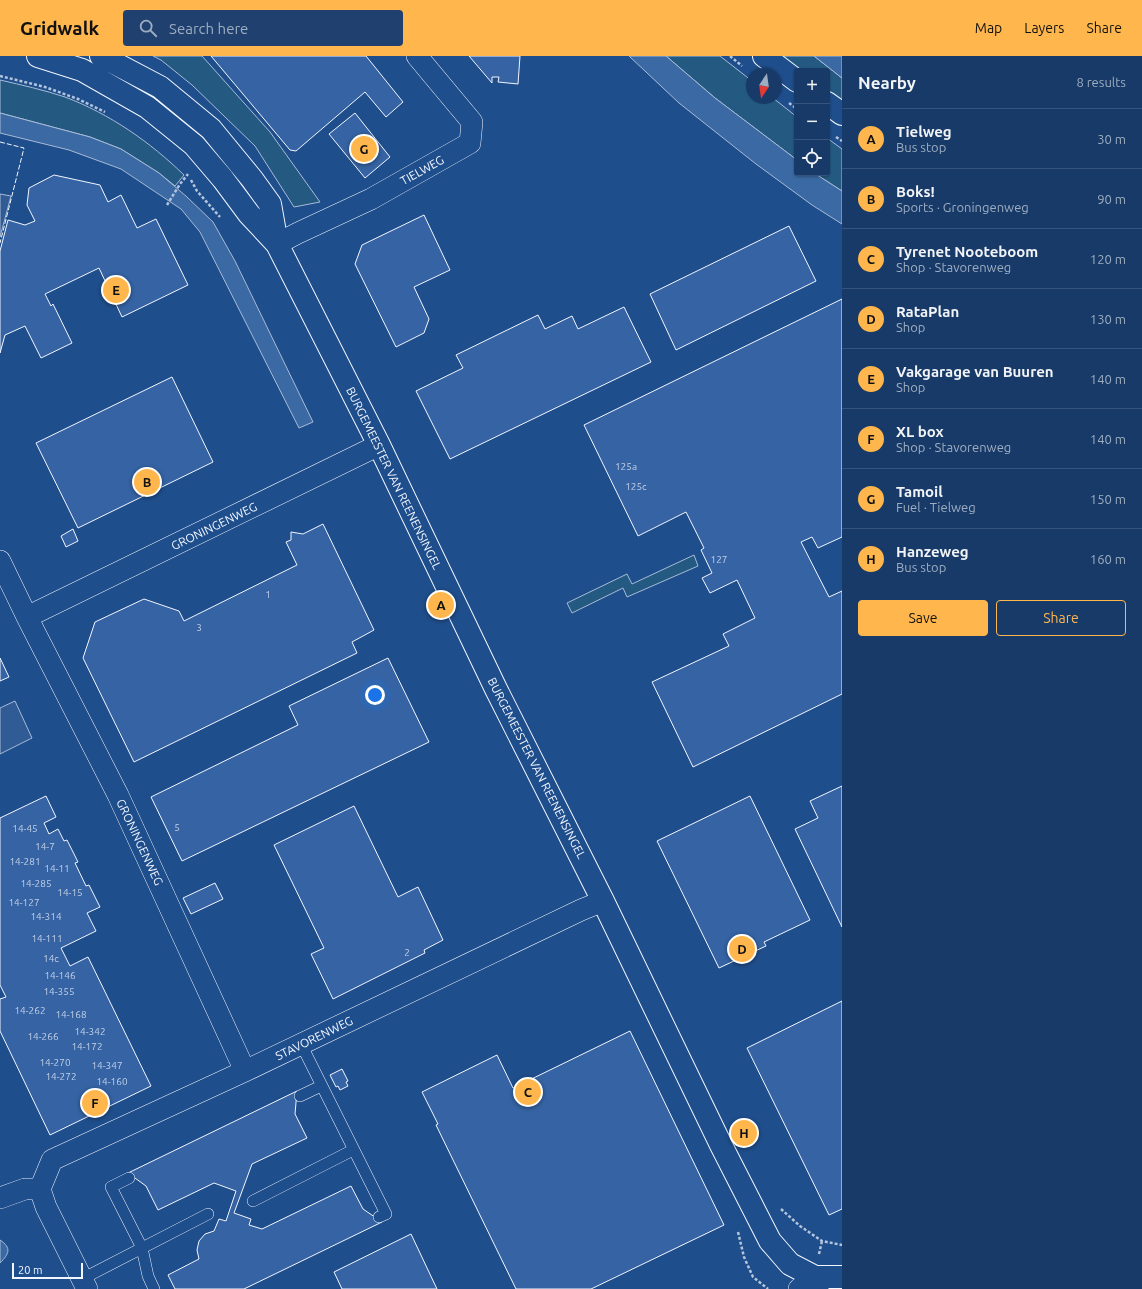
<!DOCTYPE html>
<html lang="en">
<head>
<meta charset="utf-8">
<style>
	:root { --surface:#173a69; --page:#20416f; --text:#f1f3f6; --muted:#9eadc0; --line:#36547d; --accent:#ffb74d }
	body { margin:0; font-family:Ubuntu,sans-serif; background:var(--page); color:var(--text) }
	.controls { position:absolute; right:12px; top:12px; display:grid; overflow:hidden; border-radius:4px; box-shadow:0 1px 3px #0004 }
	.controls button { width:36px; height:36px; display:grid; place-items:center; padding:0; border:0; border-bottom:1px solid var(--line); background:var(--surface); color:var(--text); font:20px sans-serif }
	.compass { position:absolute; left:746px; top:12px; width:36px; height:36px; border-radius:50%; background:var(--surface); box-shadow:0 1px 3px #0004; rotate:193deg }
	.scale { position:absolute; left:12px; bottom:10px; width:71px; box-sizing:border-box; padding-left:4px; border:2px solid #f2f6ff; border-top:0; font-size:11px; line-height:14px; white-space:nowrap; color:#f2f6ff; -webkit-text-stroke:3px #1f4e8c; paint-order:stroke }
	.you { position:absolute; left:375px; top:639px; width:14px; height:14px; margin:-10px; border:3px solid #fff; border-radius:50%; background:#1a73e8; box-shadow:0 0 0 6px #1a73e833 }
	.badge { display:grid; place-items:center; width:26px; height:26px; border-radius:50%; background:var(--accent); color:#111; font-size:13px; font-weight:700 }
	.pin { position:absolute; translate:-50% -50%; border:2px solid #fff; box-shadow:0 1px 4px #0006 }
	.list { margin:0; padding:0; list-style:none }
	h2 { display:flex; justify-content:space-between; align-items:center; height:52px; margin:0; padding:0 16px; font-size:17px }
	h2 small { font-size:13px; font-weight:400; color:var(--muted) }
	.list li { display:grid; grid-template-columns:26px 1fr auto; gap:12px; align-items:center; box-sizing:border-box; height:60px; padding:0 16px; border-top:1px solid var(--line) }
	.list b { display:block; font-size:15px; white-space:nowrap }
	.list p { margin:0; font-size:13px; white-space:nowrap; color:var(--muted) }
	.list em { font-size:13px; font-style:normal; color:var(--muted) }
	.actions { display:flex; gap:8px; padding:12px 16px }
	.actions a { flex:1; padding:9px 0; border:1px solid var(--accent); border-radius:4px; text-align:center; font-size:14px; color:var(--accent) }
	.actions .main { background:var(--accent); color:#111 }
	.icon { flex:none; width:22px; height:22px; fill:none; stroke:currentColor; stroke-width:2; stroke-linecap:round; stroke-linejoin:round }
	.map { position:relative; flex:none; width:842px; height:1233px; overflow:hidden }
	header { display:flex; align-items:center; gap:24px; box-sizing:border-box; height:56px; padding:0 20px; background:var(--accent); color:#111 }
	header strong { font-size:19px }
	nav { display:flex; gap:22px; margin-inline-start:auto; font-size:14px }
	.search { width:280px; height:36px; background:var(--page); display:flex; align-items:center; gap:10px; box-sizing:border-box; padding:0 14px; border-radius:4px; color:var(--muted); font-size:15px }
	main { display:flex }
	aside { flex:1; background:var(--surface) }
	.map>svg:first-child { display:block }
	.green { fill:#245a82; stroke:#a8bbd7 }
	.parking { fill:#305b95; stroke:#a8bbd7 }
	.water { fill:#3b69a3; stroke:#a8bbd7 }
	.building { fill:#3563a3; stroke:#f2f6ff }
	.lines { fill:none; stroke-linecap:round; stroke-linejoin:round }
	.service-casing { stroke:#f2f6ff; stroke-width:12 }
	.minor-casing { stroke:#f2f6ff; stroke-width:22 }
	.tertiary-casing { stroke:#f2f6ff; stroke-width:24 }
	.secondary-casing { stroke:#f2f6ff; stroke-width:24 }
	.path { stroke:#b3c4dc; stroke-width:2.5; stroke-dasharray:3 2; stroke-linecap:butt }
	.service { stroke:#1f4e8c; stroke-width:11 }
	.minor { stroke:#1f4e8c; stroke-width:21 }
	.tertiary { stroke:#1f4e8c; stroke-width:22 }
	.secondary { stroke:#1f4e8c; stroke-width:22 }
	.fence { stroke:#f2f6ff; stroke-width:1; stroke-dasharray:5 2; stroke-linecap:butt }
	.labels { text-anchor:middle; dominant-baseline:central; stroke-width:3; stroke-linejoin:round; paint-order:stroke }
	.number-label { font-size:10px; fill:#c3d1e8 }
	.street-label { font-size:12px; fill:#f2f6ff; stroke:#1f4e8c }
</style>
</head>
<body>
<header>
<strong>Gridwalk</strong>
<div class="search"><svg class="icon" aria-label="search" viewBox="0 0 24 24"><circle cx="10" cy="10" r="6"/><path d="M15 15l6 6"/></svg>Search here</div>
<nav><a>Map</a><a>Layers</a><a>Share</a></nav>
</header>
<main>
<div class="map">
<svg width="842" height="1233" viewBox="0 0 842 1233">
	<rect width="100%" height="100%" fill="#1f4e8c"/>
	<path class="green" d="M 153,0 L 202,0 L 270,76 L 320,146 L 294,151 L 255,90 L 192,29 L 161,4 Z
		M 666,0 L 720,0 L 752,25 L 752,42 L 773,42 L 797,61 L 797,104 L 715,42 Z
		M 781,0 L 814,0 L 842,22 L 842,46 L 827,35 L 827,15 L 800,15 Z
		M 0,24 C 22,29 44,34 65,41 C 110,58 150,86 184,119 L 175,130 L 159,117 L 121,93 L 90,81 L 0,57 Z
		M 827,82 L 842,93 L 842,135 L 814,117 L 827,117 Z
		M 694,499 L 698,510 L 627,541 L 623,532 L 572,557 L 567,547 L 627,518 L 632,528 Z"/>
	<path class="parking" d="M 0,138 L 11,140 L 0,181 Z
		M 15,645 L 32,682 L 0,698 L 0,652 Z"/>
	<path class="water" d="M 629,0 L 666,0 L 715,42 L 797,104 L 797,117 L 814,117 L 842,135 L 842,168 L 812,149 L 756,108 L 679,47 Z
		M 814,0 L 842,0 L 842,22 Z
		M 0,57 L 90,81 L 121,93 L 159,117 L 187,141 L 213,166 L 235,205 L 313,366 L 299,372 L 200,176 L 181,153 L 121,113 L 69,94 L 0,77 Z
		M 0,1184 C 12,1192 9,1198 0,1207 Z"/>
	<path class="building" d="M 211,0 L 366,0 L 403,46 L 386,61 L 365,36 L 296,95 L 290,94 Z
		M 469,0 L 520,0 L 518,28 L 498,26 L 499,21 L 492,21 L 492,27 Z
		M 355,57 L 390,101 L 365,122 L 329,78 Z
		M 54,119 L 100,129 L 108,146 L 121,139 L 137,172 L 156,163 L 188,229 L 122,261 L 99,212 L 45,238 L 51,250 L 53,248 L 72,287 L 41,302 L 25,270 L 5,279 L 0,297 L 0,195 L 8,164 L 25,169 L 35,165 L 27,149 L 29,132 Z
		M 424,159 L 450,214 L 414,231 L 429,263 L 424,277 L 396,291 L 355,208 L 362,189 Z
		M 789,170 L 816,225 L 676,294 L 650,238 Z
		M 842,243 L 842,481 L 818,492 L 812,481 L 801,486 L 829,541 L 842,535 L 842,638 L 693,711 L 652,626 L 729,590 L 723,578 L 755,562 L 737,524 L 710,537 L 702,522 L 712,517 L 701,494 L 704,492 L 686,456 L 638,480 L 584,369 Z
		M 624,251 L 651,306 L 450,403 L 416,335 L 463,312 L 456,299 L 538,259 L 545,273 L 572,260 L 578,273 Z
		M 172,321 L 213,406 L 78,472 L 36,387 Z
		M 323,468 L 374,574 L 352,586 L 357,597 L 134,706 L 83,602 L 95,566 L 144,543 L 179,555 L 184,565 L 297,509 L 286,486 L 291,484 L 291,476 L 303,478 Z
		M 73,473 L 78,485 L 66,491 L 61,480 Z
		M 0,602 L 9,621 L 0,625 Z
		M 388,602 L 429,686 L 182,805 L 151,741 L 298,669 L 289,650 Z
		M 842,730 L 842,871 L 795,773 L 818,762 L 810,745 Z
		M 46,740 L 56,761 L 44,767 L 49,778 L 58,773 L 64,785 L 67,784 L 78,806 L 75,807 L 86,830 L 89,829 L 100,851 L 87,857 L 96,875 L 61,892 L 70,910 L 88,901 L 151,1030 L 50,1079 L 0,975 L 0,943 L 6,941 L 0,929 L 0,762 Z
		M 750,740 L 810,864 L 764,886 L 766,890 L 719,912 L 657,785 Z
		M 354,750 L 398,841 L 418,831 L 443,884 L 424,894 L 425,897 L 333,943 L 311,898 L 324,892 L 274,789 Z
		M 215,827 L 223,843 L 191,858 L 183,842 Z
		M 842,945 L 842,1153 L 829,1159 L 747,992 Z
		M 630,975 L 724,1169 L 591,1233 L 516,1233 L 436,1069 L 438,1068 L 422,1036 L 497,999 L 513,1032 Z
		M 342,1013 L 348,1025 L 346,1026 L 348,1030 L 340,1034 L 338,1030 L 336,1031 L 330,1019 Z
		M 297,1035 L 295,1058 L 307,1082 L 252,1108 L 234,1157 L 251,1163 L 249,1169 L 262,1173 L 351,1130 L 363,1153 L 382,1166 L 244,1233 L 175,1233 L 168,1219 L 199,1203 L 197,1194 L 199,1185 L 205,1178 L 214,1175 L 219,1163 L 226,1165 L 236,1135 L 214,1127 L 158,1154 L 146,1130 L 128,1117 Z
		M 411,1178 L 437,1233 L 342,1233 L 334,1216 Z"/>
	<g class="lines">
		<g class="service-casing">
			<path id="service" d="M 301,988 L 386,1158 L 379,1161
				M 300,1040 L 321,1030
				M 129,1122 L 111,1131 L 142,1192 L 148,1220 L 154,1233
				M 253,1145 L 353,1094
				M 82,1223 L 208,1158"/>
		</g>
		<g class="minor-casing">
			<path id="minor" d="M 277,188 L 298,177 L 371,143 L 470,87 L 472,66 L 417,0
				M 0,505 L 27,561
				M 245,1015 L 118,739 L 27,561 L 379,389
				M 0,1142 L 25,1133 L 40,1133
				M 87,1233 L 46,1151 L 40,1133 L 52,1104 L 245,1015 L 581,854 L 603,845
				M 799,1233 L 815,1221 L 818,1233"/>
		</g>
		<g class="tertiary-casing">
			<path id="tertiary" d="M 38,0 L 82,14 L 147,51 L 194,89 L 223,123 L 249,158 L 277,188
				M 101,0 L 160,31 L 211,73 L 252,123 L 270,148 L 277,188 L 379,389 L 496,633 L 603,845 L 721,1089 L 770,1185 L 790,1208 L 815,1221 L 842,1221"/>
		</g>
		<g class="secondary-casing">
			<path id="secondary" d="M 764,0 L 797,25
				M 827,47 L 842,58"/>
		</g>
		<path class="path" d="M 730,0 L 742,10
			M 0,20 L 45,31 L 78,43 L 105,56
			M 789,47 L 797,53
			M 836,81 L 842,85
			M 191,124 L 197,135 L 220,161
			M 167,149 L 180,128 L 188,118
			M 781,1153 L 800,1170 L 822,1185 L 842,1189
			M 738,1176 L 744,1201 L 753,1221 L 768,1233
			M 819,1198 L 822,1185"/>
		<use href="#service" class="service"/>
		<use href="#minor" class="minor"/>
		<use href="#tertiary" class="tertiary"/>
		<use href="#secondary" class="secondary"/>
		<path class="fence" d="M 0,86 L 24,92 L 0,187"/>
	</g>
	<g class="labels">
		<g class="number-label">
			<text x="626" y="410">125a</text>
			<text x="636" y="430">125c</text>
			<text x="719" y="503">127</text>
			<text x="268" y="538">1</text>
			<text x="199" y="571">3</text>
			<text x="177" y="771">5</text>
			<text x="25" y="772">14-45</text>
			<text x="45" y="790">14-7</text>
			<text x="25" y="805">14-281</text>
			<text x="57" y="812">14-11</text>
			<text x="36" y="827">14-285</text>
			<text x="70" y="836">14-15</text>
			<text x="24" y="846">14-127</text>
			<text x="46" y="860">14-314</text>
			<text x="47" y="882">14-111</text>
			<text x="407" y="896">2</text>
			<text x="51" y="902">14c</text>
			<text x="60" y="919">14-146</text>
			<text x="59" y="935">14-355</text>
			<text x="30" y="954">14-262</text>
			<text x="71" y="958">14-168</text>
			<text x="90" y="975">14-342</text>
			<text x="43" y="980">14-266</text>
			<text x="87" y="990">14-172</text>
			<text x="55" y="1006">14-270</text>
			<text x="107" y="1009">14-347</text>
			<text x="61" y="1020">14-272</text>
			<text x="112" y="1025">14-160</text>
		</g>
		<g class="street-label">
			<text transform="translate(422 114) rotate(-29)">TIELWEG</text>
			<text transform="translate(394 422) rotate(64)">BURGEMEESTER VAN REENENSINGEL</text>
			<text transform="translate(214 470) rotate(-26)">GRONINGENWEG</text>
			<text transform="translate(537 712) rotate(63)">BURGEMEESTER VAN REENENSINGEL</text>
			<text transform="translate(140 786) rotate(65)">GRONINGENWEG</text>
			<text transform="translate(314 982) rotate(-26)">STAVORENWEG</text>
		</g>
	</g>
</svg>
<div class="controls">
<button>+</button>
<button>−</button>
<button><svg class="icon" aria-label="locate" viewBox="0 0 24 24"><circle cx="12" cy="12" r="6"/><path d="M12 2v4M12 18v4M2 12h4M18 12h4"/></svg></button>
</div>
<svg class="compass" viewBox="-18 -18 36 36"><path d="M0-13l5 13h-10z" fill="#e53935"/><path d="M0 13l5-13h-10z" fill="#9eadc0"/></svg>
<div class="scale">20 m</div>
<div class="you"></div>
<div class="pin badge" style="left:441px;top:549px">A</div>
<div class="pin badge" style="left:147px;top:426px">B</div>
<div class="pin badge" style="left:528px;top:1036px">C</div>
<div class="pin badge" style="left:742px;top:893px">D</div>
<div class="pin badge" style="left:116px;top:234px">E</div>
<div class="pin badge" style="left:95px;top:1047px">F</div>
<div class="pin badge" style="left:364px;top:93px">G</div>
<div class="pin badge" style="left:744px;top:1077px">H</div>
</div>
<aside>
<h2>Nearby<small>8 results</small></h2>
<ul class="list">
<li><span class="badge">A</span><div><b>Tielweg</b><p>Bus stop</p></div><em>30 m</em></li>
<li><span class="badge">B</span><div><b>Boks!</b><p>Sports · Groningenweg</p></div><em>90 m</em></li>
<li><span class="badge">C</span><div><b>Tyrenet Nooteboom</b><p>Shop · Stavorenweg</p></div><em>120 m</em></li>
<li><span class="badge">D</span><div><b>RataPlan</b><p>Shop</p></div><em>130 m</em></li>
<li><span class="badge">E</span><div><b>Vakgarage van Buuren</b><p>Shop</p></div><em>140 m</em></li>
<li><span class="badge">F</span><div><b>XL box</b><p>Shop · Stavorenweg</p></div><em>140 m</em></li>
<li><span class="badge">G</span><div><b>Tamoil</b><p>Fuel · Tielweg</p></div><em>150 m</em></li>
<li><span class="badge">H</span><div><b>Hanzeweg</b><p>Bus stop</p></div><em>160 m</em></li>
</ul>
<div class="actions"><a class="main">Save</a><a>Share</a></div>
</aside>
</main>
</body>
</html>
